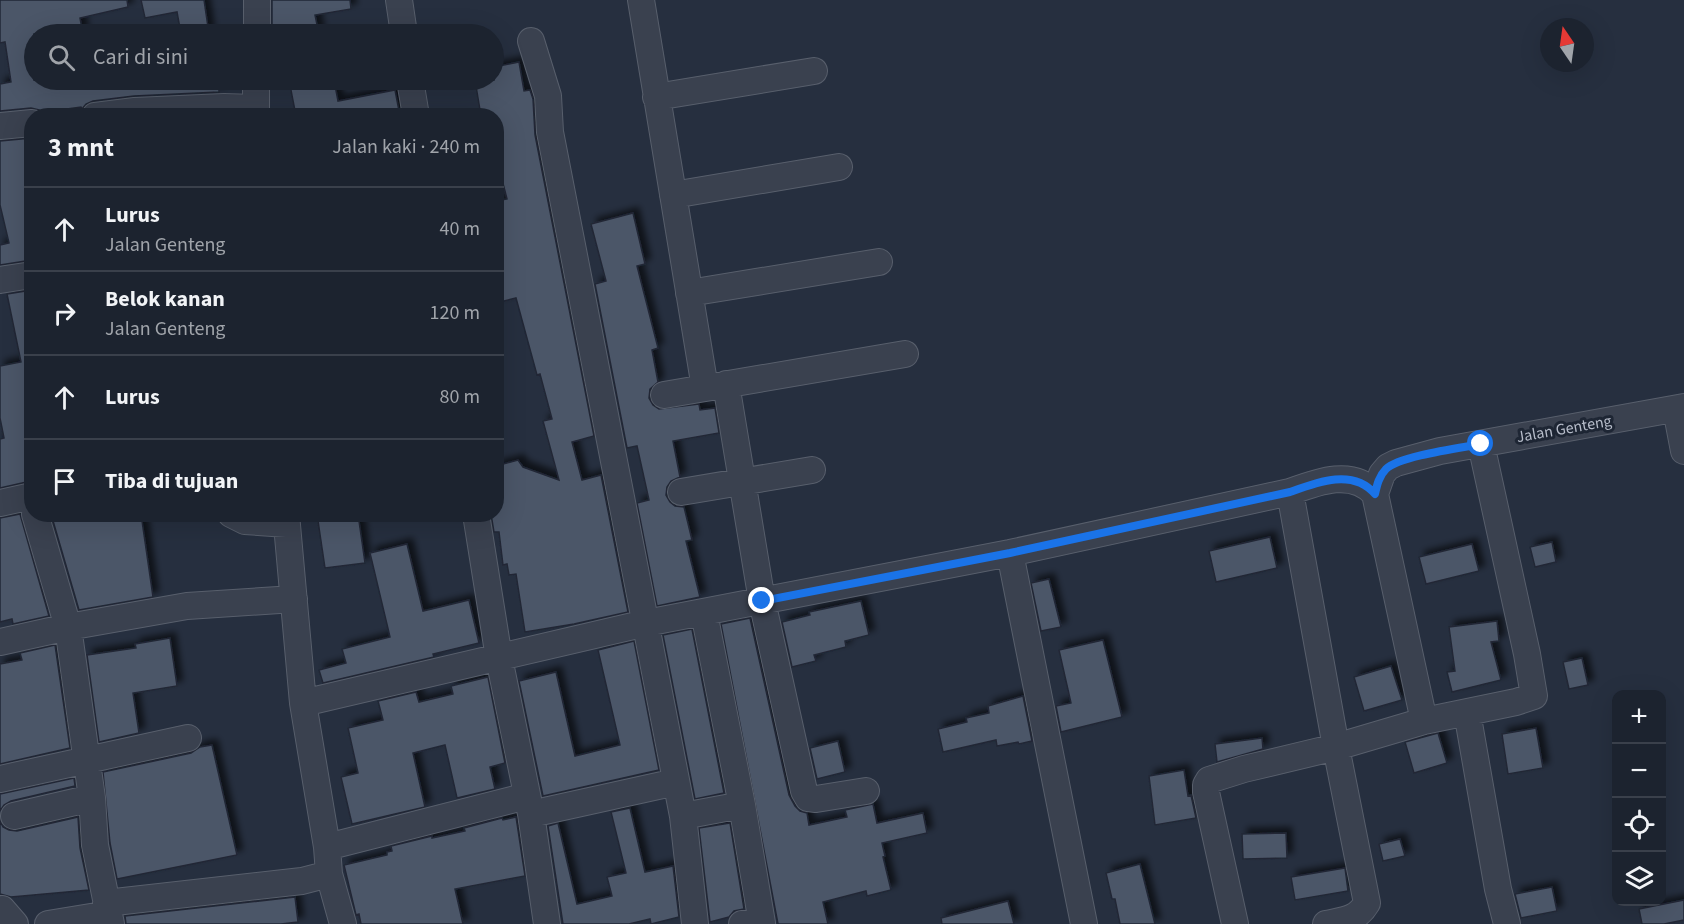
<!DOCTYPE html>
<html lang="id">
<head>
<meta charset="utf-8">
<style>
	:root { --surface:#1c232f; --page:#252b37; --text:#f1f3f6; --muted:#a0a4aa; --line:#3a404b }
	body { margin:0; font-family:"Source Sans 3",sans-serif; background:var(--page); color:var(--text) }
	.controls { position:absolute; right:18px; bottom:18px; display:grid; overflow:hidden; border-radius:12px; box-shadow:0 6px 24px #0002 }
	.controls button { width:54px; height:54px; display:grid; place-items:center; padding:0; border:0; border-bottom:2px solid var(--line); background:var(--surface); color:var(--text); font:30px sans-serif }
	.compass { position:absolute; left:1540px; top:18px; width:54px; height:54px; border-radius:50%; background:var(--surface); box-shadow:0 6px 24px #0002; rotate:347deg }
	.stop { position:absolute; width:18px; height:18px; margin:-14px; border:4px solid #1a73e8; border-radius:50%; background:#fff }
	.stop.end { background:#1a73e8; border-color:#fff; box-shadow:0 2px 6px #0008 }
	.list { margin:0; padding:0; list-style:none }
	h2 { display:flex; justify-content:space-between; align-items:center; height:78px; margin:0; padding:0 24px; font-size:26px }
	h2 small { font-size:20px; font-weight:400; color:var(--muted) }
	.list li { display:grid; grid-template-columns:39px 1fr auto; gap:18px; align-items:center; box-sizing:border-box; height:84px; padding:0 24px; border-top:2px solid var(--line) }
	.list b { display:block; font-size:22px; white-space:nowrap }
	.list p { margin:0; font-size:20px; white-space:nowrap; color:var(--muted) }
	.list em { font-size:20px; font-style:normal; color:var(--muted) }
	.icon { flex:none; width:33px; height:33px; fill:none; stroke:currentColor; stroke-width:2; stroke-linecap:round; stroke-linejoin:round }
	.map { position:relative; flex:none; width:1684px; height:924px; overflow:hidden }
	.search { position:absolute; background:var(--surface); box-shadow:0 6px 24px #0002; left:24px; top:24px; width:480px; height:66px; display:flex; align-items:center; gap:15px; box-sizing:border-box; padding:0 21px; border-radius:33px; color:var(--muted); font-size:22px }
	.panel { position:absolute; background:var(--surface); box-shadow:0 6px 24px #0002; left:24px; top:108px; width:480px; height:414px; border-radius:24px }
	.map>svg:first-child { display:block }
	.building { fill:#4c5668; stroke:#212836; stroke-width:1.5; filter:url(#shadow) }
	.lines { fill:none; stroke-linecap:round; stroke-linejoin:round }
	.minor-casing { stroke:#585f6c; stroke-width:28 }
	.minor { stroke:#3a414f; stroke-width:26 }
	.route { stroke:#1a73e8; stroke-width:8 }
	.labels { text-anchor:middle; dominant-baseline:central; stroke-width:6; stroke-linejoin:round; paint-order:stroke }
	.street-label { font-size:16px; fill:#b6bcc9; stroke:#1e2634 }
</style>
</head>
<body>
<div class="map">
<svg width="1684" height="924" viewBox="0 0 1684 924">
	<defs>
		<filter id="shadow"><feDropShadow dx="5.5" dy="-5.5" stdDeviation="3" flood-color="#0009"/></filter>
	</defs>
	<rect width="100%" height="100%" fill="#262f3f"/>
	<path class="building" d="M 0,0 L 127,0 L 128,7 L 80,18 L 83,34 L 34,34 L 34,80 L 219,80 L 219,92 L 134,96 L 93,101 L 86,104 L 82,109 L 81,107 L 45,112 L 45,116 L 39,110 L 31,108 L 0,111 L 0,84 L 11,82 L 5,42 L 0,43 Z
		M 141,0 L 204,0 L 209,34 L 181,34 L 177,12 L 145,18 Z
		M 272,0 L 350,0 L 351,9 L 315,15 L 319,34 L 272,34 Z
		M 519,62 L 524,91 L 530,90 L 533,99 L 535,135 L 594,436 L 572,442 L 582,480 L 601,475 L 628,612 L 574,624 L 525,632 L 516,574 L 509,575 L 507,564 L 503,565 L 499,532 L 494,532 L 491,514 L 496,514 L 496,508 L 501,507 L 496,485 L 496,466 L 518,460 L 523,467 L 559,480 L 543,421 L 552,419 L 540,374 L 537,375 L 516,298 L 496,303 L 496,201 L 507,199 L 496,156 L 496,116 L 481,116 L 475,80 L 494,80 L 494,67 Z
		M 289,80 L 334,80 L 338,101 L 395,90 L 400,116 L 296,116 Z
		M 32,138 L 32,260 L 0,265 L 0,245 L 9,243 L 0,205 L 0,141 Z
		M 633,213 L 645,264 L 637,266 L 658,348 L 652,350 L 658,382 L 650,389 L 649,398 L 653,405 L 659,409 L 699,404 L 700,410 L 715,408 L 719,433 L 673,441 L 680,477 L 671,481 L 667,487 L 666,495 L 670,502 L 675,506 L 684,507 L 692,540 L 686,541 L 700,597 L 657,606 L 637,503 L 649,500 L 637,446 L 627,448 L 595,284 L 606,281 L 591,224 Z
		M 32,290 L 32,460 L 27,461 L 31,481 L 0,488 L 0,439 L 4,438 L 0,418 L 0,366 L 21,362 L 7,294 Z
		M 20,514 L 49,616 L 13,624 L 12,619 L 0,622 L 0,518 Z
		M 51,514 L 141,514 L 153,597 L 79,610 Z
		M 317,514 L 358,514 L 365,563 L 325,568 Z
		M 1270,537 L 1277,568 L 1216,582 L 1209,551 Z
		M 1552,542 L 1556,562 L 1535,567 L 1530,547 Z
		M 407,544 L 423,611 L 469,600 L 479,643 L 433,654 L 434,657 L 323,683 L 319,670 L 346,663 L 342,649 L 390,637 L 370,553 Z
		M 1472,544 L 1479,571 L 1426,584 L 1419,557 Z
		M 1049,579 L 1061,627 L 1041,631 L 1031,583 Z
		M 861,601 L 869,635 L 845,641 L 846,647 L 814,655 L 816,661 L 792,667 L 782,622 L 810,615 L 809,612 Z
		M 750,618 L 789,795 L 795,806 L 800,811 L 807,813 L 809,825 L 847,817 L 845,810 L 873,804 L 877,823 L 923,813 L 927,833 L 882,843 L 885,856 L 883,857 L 891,890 L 867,896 L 866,891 L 823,902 L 828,924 L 778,924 L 721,624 Z
		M 1497,621 L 1499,641 L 1491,642 L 1501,680 L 1452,692 L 1447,672 L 1455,671 L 1449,627 Z
		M 692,629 L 724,793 L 695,799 L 663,635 Z
		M 170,638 L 177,686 L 133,693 L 139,733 L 99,742 L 87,655 L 136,648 L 135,644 Z
		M 1103,640 L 1122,717 L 1061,732 L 1056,706 L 1071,703 L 1059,650 Z
		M 634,641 L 659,770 L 543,796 L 519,681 L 556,672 L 575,756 L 620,745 L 598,650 Z
		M 55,645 L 70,748 L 0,764 L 0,664 L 22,660 L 20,653 Z
		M 1582,658 L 1588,685 L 1569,689 L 1563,662 Z
		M 1391,666 L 1402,700 L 1364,711 L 1354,677 Z
		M 488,677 L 505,763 L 490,767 L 495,789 L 457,798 L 445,745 L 413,753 L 425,807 L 352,824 L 341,777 L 358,773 L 348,728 L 383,720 L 378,701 L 416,692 L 419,702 L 453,694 L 451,686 Z
		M 1023,696 L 1032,741 L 1019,744 L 1018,742 L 997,746 L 996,740 L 943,752 L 938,729 L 967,722 L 966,718 L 989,713 L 988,706 Z
		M 1536,728 L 1543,768 L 1508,774 L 1502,734 Z
		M 1438,733 L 1447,763 L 1414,773 L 1405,742 Z
		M 1262,738 L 1263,749 L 1217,762 L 1215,744 Z
		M 838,741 L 845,772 L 817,779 L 810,748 Z
		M 212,745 L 237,855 L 117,879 L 110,843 L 103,772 L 191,753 L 200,747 Z
		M 1184,770 L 1188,796 L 1191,795 L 1196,818 L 1155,825 L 1149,776 Z
		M 74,778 L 75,786 L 11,801 L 4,805 L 0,811 L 0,794 Z
		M 630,808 L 645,872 L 673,866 L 679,917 L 651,924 L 650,919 L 629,924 L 563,924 L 548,826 L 558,823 L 577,904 L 612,896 L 607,877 L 626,873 L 611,812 Z
		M 78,817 L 80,848 L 89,890 L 11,897 L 0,894 L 0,821 L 3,827 L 9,830 L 17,831 Z
		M 516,817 L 525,876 L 455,889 L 463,924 L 361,924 L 359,914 L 356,915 L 344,865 L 387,855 L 387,852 L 392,851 L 391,846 L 432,836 L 432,838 L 465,831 L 464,828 L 502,818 L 503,820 Z
		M 730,823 L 744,909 L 734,911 L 729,917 L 710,922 L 699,828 Z
		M 1286,833 L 1287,858 L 1243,859 L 1242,834 Z
		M 1400,839 L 1405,856 L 1383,861 L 1379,844 Z
		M 1140,864 L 1155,924 L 1120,924 L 1115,899 L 1112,899 L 1106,873 Z
		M 1345,868 L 1348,891 L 1295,900 L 1291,877 Z
		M 1552,887 L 1557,911 L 1521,918 L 1515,894 Z
		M 295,897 L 298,922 L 281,924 L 126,924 L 125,916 Z
		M 1684,900 L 1684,920 L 1664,924 L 1642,924 L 1639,909 Z
		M 1008,901 L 1014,924 L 942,924 L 941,918 Z"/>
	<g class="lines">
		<g class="minor-casing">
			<path id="minor" d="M 399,0 L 404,34
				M 641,0 L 705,388
				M 257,34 L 257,0
				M 531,41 L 548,96 L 550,132 L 683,816 L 695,924
				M 256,80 L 256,116
				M 410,80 L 416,116
				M 656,97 L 814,71
				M 95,116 L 135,111 L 224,107 L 255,108
				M 0,126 L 32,123
				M 673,195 L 839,167
				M 0,280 L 32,275
				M 689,293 L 879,262
				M 726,384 L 762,601 L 804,791 L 808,798 L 816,799 L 866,791
				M 664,395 L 905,354
				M 1676,409 L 1684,451
				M 681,492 L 812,470
				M 1290,492 L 1336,747 L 1367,903 C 1357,920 1344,920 1326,924
				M 1375,494 L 1424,721
				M 0,503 L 32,496
				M 35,514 L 68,627 L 92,798 L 95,845 L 111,924
				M 231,514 L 245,521 L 287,524
				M 286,514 L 303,703 L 327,847
				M 476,514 L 499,658 L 531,814 L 547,924
				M 1010,553 L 1084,924
				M 0,642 L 68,627 L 187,606 L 294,599
				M 303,703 L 646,623 L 1010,553 L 1290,492 C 1317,482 1353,468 1375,494 L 1382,474 L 1388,467 L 1396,463 L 1440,451 L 1684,407
				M 1467,712 L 1498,889 L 1507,924
				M 0,779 L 188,738
				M 531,814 L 676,782
				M 14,816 L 92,798
				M 683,816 L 742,805 L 704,613
				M 106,903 L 302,881 L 329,874
				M 2,909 L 15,924
				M 48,924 L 109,914
				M 343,924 L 329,874 L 327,847 L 527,796
				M 742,924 L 762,923 L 742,805
				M 1235,924 L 1206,792 L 1206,785 L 1209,780 L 1244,769 L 1336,747 L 1424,721 L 1516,702 L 1534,696 L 1527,654 L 1481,444"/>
		</g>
		<use href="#minor" class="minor"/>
	</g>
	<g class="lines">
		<path class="route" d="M 762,601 L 1010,553 L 1290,492 C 1317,482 1353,468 1375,494 C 1377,485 1379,476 1386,469 C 1399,456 1460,448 1481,444"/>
	</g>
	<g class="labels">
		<g class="street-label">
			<text transform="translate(1564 429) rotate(-10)">Jalan Genteng</text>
		</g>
	</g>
</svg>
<div class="controls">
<button>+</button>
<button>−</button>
<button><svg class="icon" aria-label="locate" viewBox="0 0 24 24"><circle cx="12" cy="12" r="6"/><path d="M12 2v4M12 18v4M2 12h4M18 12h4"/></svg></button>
<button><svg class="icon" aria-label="layers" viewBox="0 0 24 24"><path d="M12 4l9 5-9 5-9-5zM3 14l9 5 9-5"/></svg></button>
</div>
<svg class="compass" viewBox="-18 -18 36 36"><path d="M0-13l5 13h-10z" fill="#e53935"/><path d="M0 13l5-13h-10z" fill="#a0a4aa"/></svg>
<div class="stop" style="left:1481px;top:444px"></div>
<div class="stop end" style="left:762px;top:601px"></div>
<div class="search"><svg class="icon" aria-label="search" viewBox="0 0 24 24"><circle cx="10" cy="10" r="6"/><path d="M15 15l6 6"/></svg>Cari di sini</div>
<section class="panel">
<h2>3 mnt<small>Jalan kaki · 240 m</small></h2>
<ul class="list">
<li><svg class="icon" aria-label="ahead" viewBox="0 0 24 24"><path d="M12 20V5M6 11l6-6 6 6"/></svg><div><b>Lurus</b><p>Jalan Genteng</p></div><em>40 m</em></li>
<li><svg class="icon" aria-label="right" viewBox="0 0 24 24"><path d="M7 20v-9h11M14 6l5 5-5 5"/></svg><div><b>Belok kanan</b><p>Jalan Genteng</p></div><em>120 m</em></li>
<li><svg class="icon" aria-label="ahead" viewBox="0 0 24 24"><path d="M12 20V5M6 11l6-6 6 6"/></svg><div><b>Lurus</b></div><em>80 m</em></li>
<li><svg class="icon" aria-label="arrive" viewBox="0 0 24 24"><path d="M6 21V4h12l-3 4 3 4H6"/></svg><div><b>Tiba di tujuan</b></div></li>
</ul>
</section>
</div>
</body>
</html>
